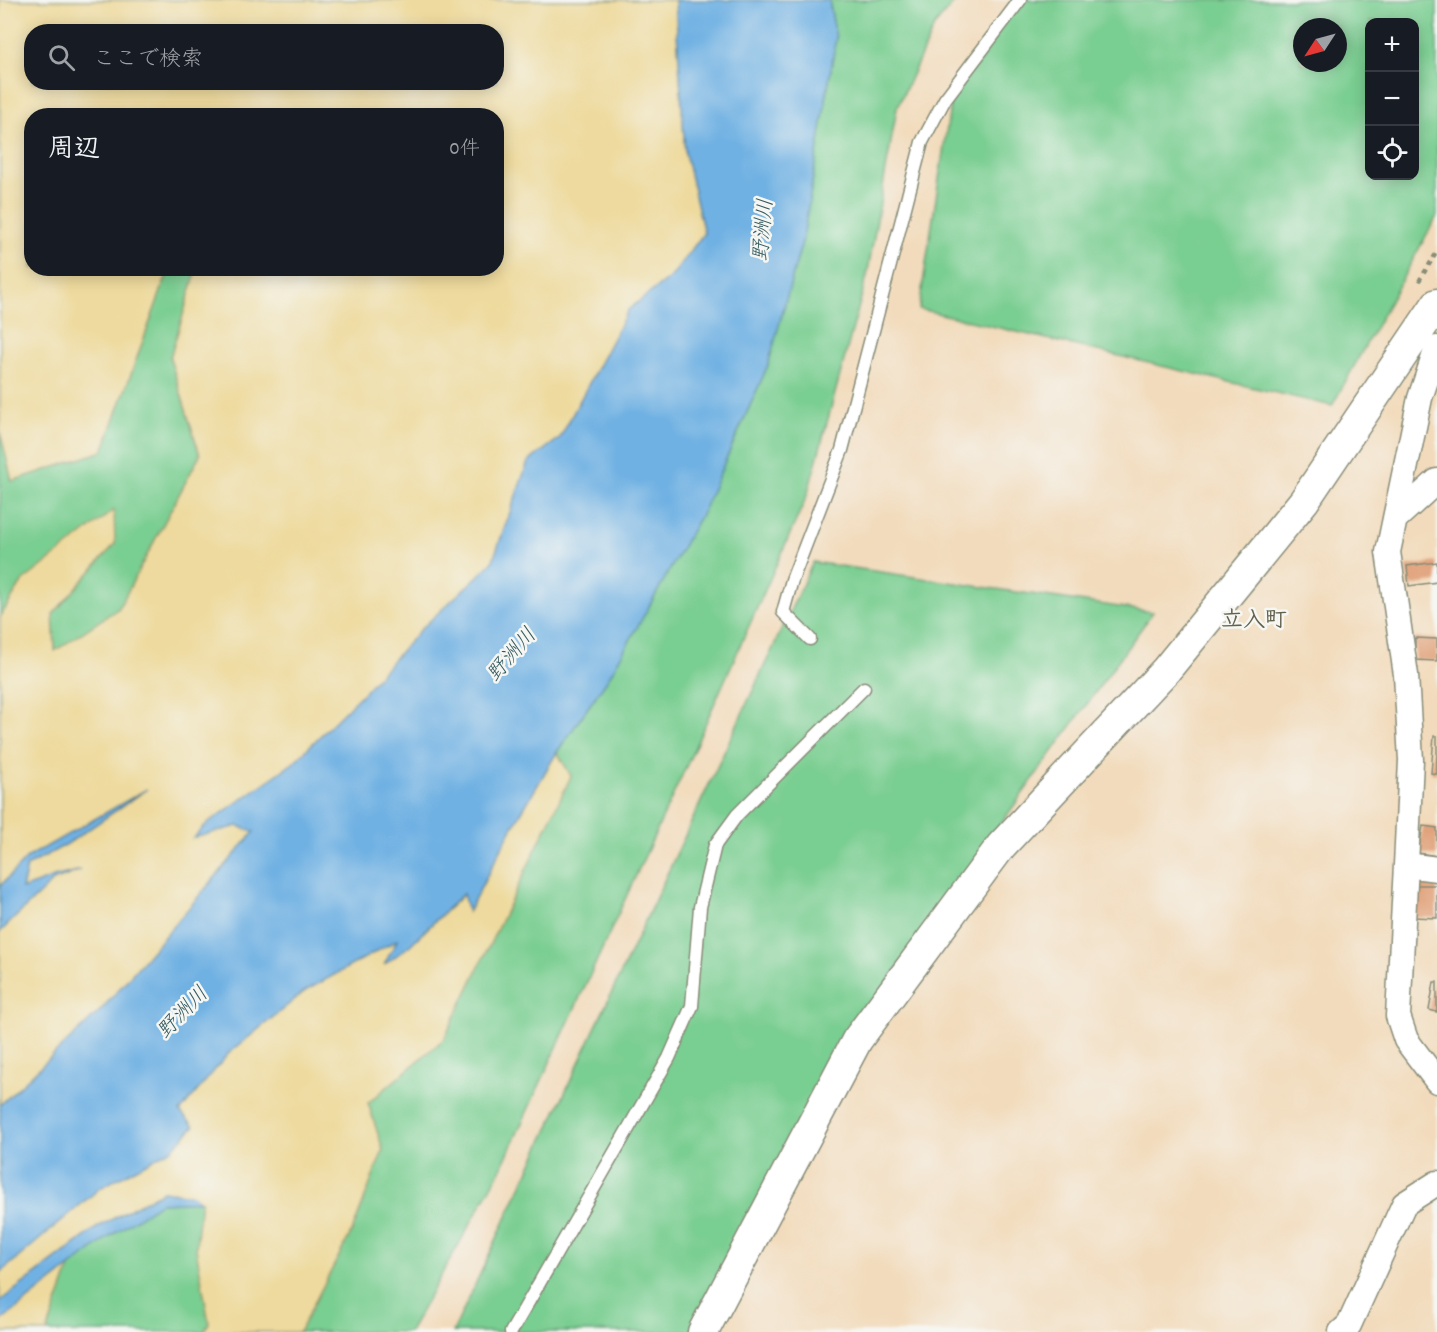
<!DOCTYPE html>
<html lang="ja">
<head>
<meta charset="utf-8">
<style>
	:root { --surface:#171b24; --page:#242831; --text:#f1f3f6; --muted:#9ea1a6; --line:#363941 }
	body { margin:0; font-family:Dekko,"Klee One",sans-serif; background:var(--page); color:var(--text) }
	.controls { position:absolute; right:18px; top:18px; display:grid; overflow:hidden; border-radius:12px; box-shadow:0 3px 15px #0003 }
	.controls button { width:54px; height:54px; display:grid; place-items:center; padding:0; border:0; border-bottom:2px solid var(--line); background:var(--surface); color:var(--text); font:30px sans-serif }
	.compass { position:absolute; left:1293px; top:18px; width:54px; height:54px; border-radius:50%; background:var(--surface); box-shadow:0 3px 15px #0003; rotate:234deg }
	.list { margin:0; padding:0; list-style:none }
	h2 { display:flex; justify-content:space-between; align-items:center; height:78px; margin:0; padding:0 24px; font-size:26px }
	h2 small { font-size:20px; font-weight:400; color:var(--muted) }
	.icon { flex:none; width:33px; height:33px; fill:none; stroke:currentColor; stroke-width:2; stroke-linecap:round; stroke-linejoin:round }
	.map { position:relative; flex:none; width:1437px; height:1332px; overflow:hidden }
	.search { position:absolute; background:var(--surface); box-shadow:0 3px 15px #0003; left:24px; top:24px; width:480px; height:66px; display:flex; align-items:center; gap:15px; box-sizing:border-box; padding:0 21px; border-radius:24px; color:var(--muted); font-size:22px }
	.panel { position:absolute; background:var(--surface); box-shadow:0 3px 15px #0003; left:24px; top:108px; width:480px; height:168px; border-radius:24px }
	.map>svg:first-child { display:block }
	.green { fill:#79ce91; stroke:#4c8662; stroke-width:1.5; fill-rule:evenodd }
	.sand { fill:#eeda9e; stroke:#868c69; stroke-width:1.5; fill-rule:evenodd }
	.water { fill:#6fb1e3; stroke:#47778c; stroke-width:1.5 }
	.building { fill:#e1a37b }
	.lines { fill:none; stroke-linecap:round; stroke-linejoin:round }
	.service-casing { stroke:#888c78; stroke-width:15 }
	.minor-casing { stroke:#888c78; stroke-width:27 }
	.tertiary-casing { stroke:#888c78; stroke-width:33 }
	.path { stroke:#888c78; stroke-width:4; stroke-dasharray:4.5 4.5; stroke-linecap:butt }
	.service { stroke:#fff; stroke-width:12 }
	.minor { stroke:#fff; stroke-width:24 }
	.tertiary { stroke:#fff; stroke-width:30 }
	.labels { text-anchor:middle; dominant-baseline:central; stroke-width:5; stroke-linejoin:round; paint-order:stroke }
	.water-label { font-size:21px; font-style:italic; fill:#335a60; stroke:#f6f6f2 }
	.quarter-label { font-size:22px; font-weight:bold; fill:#63614d; stroke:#f6f6f2 }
</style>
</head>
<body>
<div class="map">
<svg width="1437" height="1332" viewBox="0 0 1437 1332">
	<rect width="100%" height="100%" fill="#f6f6f2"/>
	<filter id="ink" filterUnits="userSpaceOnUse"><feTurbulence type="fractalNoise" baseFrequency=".0167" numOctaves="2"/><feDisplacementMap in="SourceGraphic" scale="12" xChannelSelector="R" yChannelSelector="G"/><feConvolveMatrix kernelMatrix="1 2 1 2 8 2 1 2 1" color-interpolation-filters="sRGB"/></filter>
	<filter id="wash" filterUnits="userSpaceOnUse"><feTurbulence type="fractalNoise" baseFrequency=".008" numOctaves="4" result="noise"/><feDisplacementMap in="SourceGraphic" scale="24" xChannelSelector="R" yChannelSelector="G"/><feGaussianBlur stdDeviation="1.35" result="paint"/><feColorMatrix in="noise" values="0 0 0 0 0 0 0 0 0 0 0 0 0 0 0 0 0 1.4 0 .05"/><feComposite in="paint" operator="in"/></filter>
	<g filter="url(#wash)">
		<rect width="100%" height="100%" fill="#f2dbbc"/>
		<path class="green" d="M 829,0 L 956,0 L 935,25 L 897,108 L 867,276 L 807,496 L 691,756 L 498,1175 L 409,1332 L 299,1332 L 353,1229 L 383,1150 L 368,1103 L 444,1039 L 571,776 L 557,752 L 609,677 L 703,511 L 768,365 L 803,238 L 836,38 Z
			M 1014,0 L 1437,0 L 1437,216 L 1332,406 L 919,309 L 954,81 ZM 1370,22 L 1414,22 L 1414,176 L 1370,176 ZM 1302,27 L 1338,27 L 1338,63 L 1302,63 Z
			M 169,269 L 197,269 L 170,358 L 200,455 L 119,608 L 55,651 L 53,614 L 115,544 L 23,581 L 0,617 L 0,431 L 12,481 L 103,451 Z
			M 813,562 L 1153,612 L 853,1030 L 698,1332 L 453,1332 Z
			M 201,1201 L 196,1248 L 209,1323 L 204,1332 L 47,1332 L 70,1267 L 106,1239 L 160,1203 Z"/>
		<path class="sand" d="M 0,0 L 675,0 L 685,153 L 704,233 L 672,276 L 628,310 L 560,438 L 528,462 L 492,563 L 421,629 L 364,692 L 293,763 L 208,823 L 194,837 L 238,826 L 255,832 L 101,1010 L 0,1105 L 0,932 L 53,881 L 76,872 L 54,877 L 22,890 L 27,866 L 67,844 L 139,795 L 28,857 L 0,886 L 0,617 L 23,581 L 114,510 L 115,544 L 53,614 L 55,651 L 119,608 L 200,455 L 170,358 L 197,269 L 496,268 L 496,116 L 32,116 L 32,268 L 169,269 L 103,451 L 12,481 L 0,431 ZM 32,32 L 496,32 L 496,82 L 32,82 Z
			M 557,752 L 571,776 L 444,1039 L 368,1103 L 383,1150 L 353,1229 L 299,1332 L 204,1332 L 209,1323 L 196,1248 L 201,1201 L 192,1195 L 163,1191 L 98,1227 L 0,1301 L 0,1273 L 100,1188 L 171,1149 L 194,1127 L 179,1112 L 228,1054 L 305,991 L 398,939 L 385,963 L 409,946 L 464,894 L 469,911 L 511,830 Z
			M 70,1267 L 47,1332 L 0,1332 L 0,1322 Z"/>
		<path class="water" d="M 675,0 L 829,0 L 836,38 L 803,238 L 768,365 L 703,511 L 609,677 L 557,752 L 511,830 L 468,912 L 463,894 L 409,946 L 384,965 L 397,940 L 305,991 L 228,1054 L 180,1112 L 194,1126 L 172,1149 L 100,1188 L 0,1273 L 0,1105 L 101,1010 L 254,832 L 238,826 L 193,838 L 208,823 L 293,763 L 364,692 L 421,629 L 492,563 L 528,462 L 560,438 L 628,310 L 672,276 L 704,233 L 685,153 Z
			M 147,789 L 67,844 L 27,866 L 22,889 L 54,877 L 81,870 L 53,881 L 0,932 L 0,886 L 28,857 Z
			M 163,1191 L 192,1195 L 201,1201 L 160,1203 L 106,1239 L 0,1322 L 0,1301 L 98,1227 Z"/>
		<g id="blocks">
			<path class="building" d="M 1437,562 L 1437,582 L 1409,586 L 1407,566 Z
				M 1415,638 L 1437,639 L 1437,661 L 1415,660 Z
				M 1434,736 L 1437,736 L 1437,774 L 1431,773 Z
				M 1423,826 L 1437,828 L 1437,856 L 1418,853 Z
				M 1413,885 L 1437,885 L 1437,918 L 1412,917 Z
				M 1434,982 L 1437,982 L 1437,1012 L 1429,1010 Z"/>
		</g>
	</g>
	<g filter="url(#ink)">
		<use href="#blocks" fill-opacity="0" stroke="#888c78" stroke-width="1.5"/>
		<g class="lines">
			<g class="service-casing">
				<path id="service" d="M 810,639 L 783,612 L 792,580 L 842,450 L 922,142 L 945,99 L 1020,0
					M 511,1332 L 669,1058 L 692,1006 L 700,907 L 715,845 L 737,815 L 864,688"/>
			</g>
			<g class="minor-casing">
				<path id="minor" d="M 1437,348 L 1420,398 L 1388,552 L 1406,675 L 1411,760 L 1406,865 L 1437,869
					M 1395,519 L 1437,481
					M 1406,865 L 1398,1016 L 1406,1040 L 1437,1081
					M 1341,1332 L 1349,1325 L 1404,1204 L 1437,1183"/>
			</g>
			<g class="tertiary-casing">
				<path id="tertiary" d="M 703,1332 L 857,1040 L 1001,846 L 1166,670 L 1304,501 L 1437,304"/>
			</g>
			<path class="path" d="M 1419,281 L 1437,252"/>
			<use href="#service" class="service"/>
			<use href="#minor" class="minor"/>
			<use href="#tertiary" class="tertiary"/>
		</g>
	</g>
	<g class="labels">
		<g class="water-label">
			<text transform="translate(765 230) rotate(-85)">野洲川</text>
			<text transform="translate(513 656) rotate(-49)">野洲川</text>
			<text transform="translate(184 1014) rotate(-46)">野洲川</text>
		</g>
		<g class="quarter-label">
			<text x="1254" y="621">立入町</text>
		</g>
	</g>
</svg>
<div class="controls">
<button>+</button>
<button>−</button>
<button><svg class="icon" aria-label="locate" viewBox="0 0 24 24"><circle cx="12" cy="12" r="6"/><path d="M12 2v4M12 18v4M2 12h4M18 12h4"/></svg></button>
</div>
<svg class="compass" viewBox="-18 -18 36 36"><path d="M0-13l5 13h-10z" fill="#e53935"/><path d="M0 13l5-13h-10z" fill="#9ea1a6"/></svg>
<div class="search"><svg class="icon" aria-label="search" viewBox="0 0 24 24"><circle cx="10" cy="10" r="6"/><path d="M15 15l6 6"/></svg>ここで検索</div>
<section class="panel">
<h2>周辺<small>0件</small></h2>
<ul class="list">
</ul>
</section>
</div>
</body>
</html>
